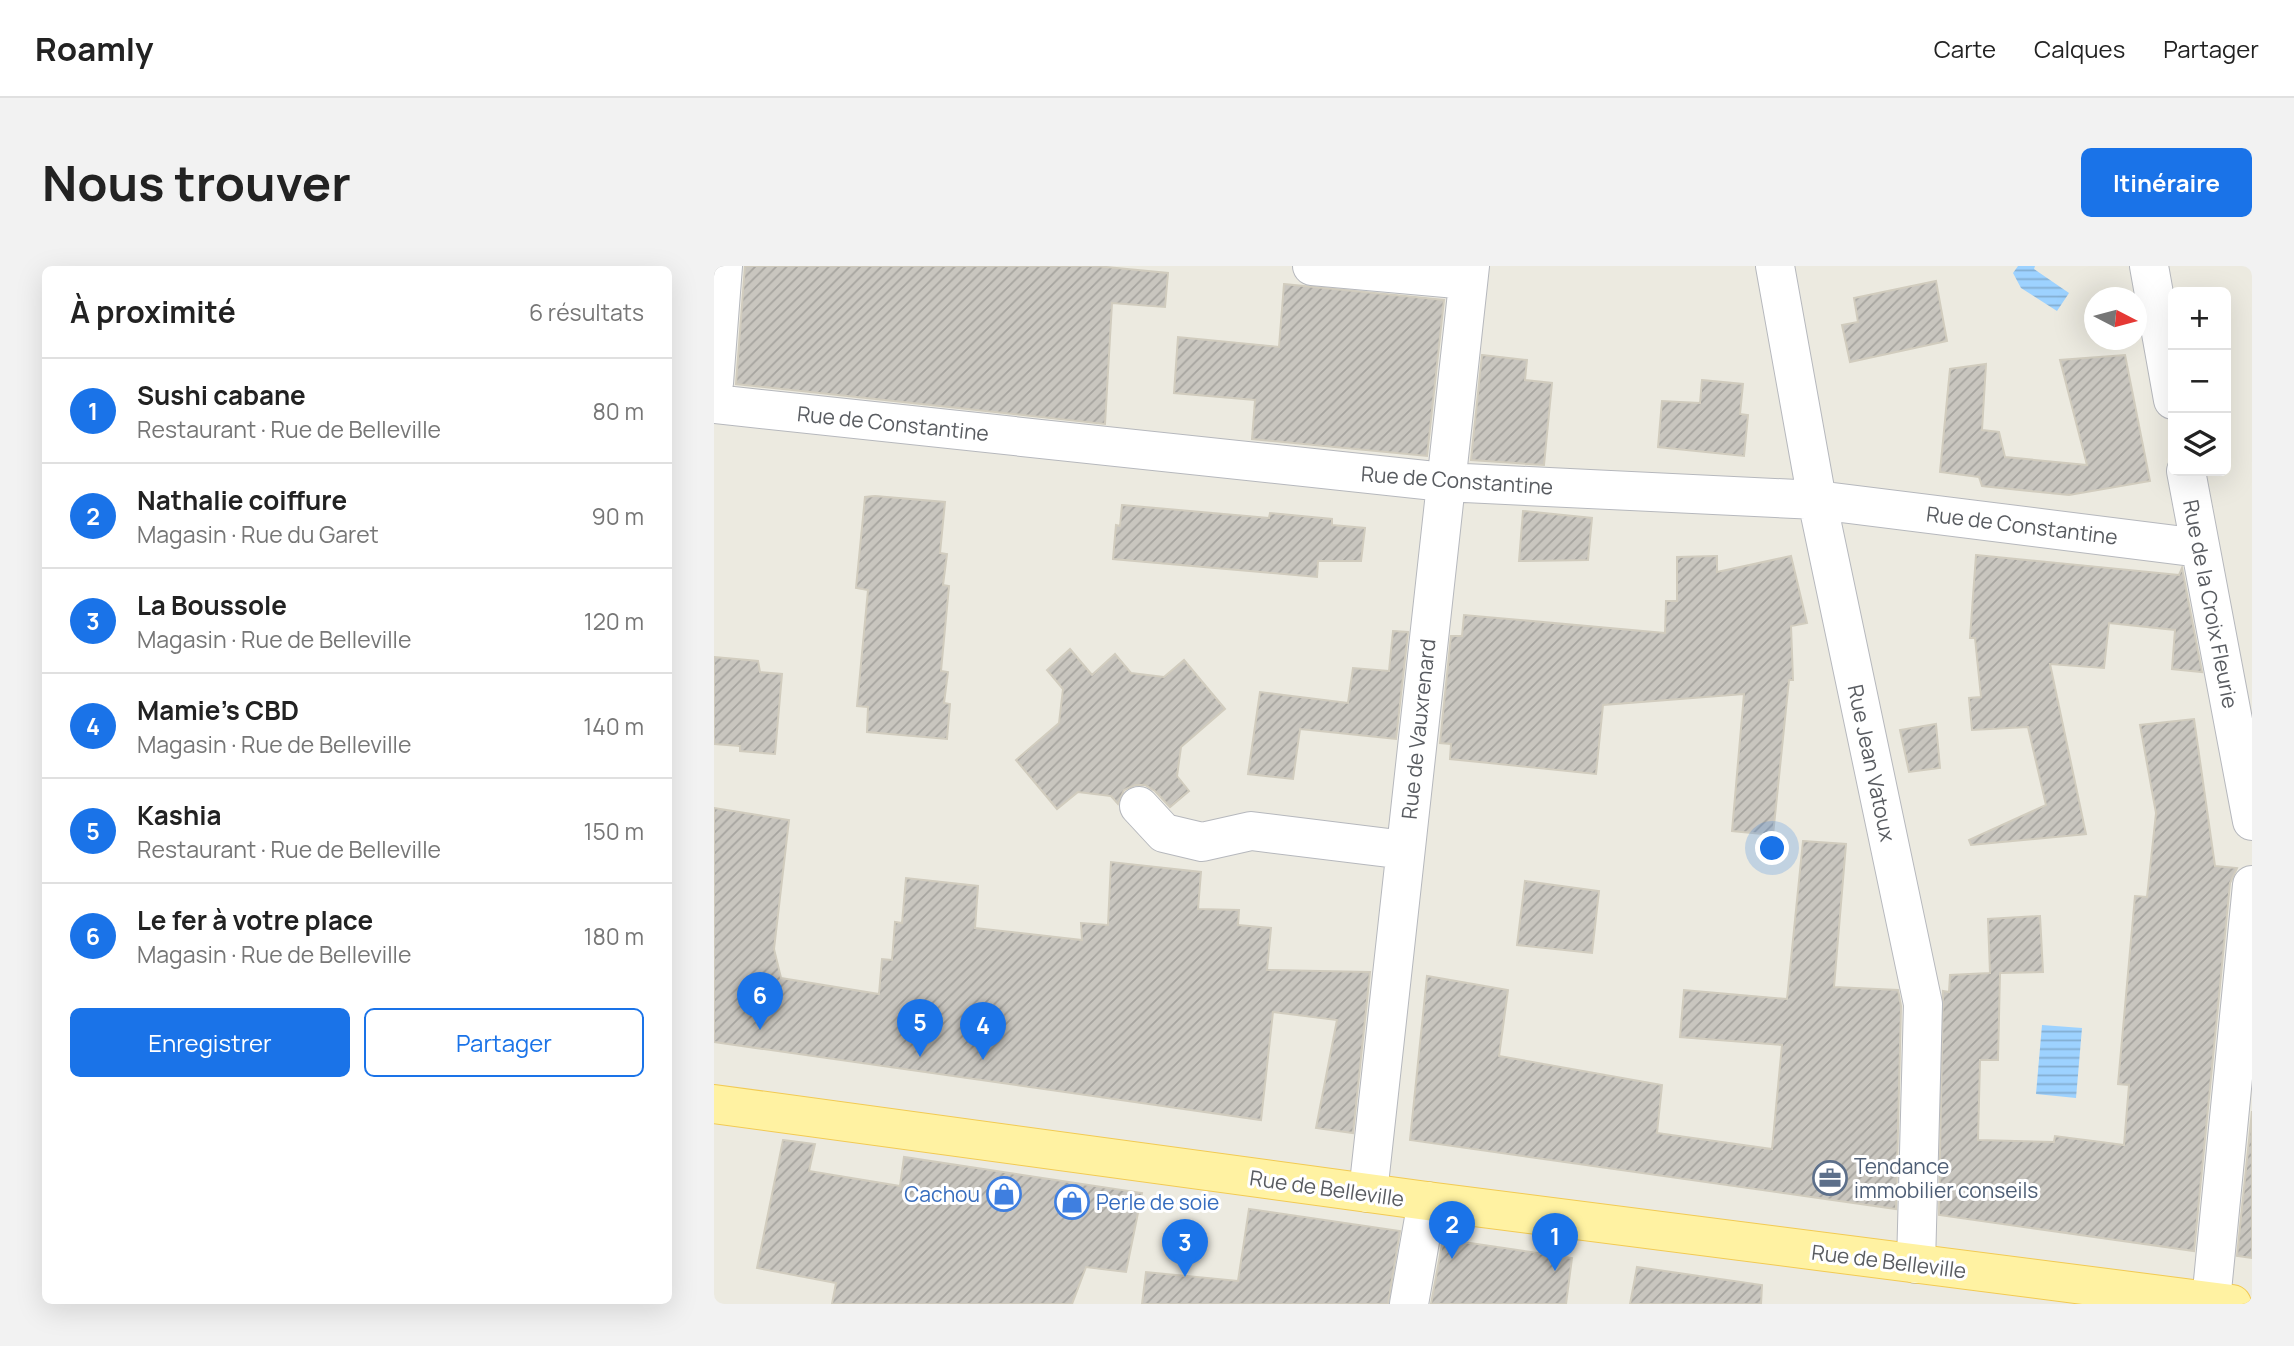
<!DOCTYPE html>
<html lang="fr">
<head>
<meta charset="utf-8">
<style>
	:root { --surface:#fff; --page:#f2f2f2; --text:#222; --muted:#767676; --line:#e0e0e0; --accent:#1a73e8 }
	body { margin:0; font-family:Manrope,sans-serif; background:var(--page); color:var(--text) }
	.controls { position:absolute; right:21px; top:21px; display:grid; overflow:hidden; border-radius:10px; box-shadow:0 7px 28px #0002 }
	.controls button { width:63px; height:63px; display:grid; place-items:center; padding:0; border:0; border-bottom:2px solid var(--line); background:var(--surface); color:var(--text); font:35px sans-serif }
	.compass { position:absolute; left:1370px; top:21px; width:63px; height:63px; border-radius:50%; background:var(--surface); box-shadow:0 7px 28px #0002; rotate:96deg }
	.you { position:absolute; left:1059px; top:583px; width:24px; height:24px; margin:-18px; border:5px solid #fff; border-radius:50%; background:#1a73e8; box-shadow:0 0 0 10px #1a73e833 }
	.badge { display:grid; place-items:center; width:46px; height:46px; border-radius:50%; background:var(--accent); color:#fff; font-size:23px; font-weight:700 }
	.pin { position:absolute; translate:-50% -58px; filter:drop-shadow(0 2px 4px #0008) }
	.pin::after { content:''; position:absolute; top:37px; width:24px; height:21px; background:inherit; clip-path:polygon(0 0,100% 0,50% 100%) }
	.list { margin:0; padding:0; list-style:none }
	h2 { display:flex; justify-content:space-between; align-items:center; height:91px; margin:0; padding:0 28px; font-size:30px }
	h2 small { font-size:23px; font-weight:400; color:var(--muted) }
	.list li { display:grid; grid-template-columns:46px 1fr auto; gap:21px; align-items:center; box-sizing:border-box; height:105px; padding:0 28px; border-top:2px solid var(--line) }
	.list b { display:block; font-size:26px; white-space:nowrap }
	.list p { margin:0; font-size:23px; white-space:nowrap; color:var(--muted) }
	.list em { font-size:23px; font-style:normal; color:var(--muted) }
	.actions { display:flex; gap:14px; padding:21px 28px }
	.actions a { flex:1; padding:16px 0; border:2px solid var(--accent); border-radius:10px; text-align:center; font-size:24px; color:var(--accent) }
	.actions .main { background:var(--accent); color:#fff }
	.icon { flex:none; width:38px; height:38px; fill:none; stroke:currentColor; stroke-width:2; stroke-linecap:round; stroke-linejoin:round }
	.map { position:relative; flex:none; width:1538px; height:1038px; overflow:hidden; border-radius:10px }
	header { display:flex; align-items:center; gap:42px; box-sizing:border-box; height:98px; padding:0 35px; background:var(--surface); border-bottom:2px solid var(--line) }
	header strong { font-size:33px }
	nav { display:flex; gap:38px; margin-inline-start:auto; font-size:24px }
	.intro { display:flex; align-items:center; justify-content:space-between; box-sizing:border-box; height:168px; padding:0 42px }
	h1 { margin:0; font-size:49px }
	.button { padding:18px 32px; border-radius:10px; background:var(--accent); color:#fff; font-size:24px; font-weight:700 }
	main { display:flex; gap:42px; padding:0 42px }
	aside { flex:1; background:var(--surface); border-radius:10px; box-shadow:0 7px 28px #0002 }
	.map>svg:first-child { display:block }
	.water { fill:url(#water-rules) }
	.building { fill:url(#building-hatch); stroke:#d1ccbe; stroke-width:2 }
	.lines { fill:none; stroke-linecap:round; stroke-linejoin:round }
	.minor-casing { stroke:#b6b8bd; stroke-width:40 }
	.major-casing { stroke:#f2ca53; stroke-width:40 }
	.minor { stroke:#fff; stroke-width:38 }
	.major { stroke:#fff2a2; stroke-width:38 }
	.labels { text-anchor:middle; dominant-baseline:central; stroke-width:6; stroke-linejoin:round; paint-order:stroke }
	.street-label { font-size:21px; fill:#595c61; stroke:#fff }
	.service-label { font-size:21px; fill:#4e5e75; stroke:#fff; text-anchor:start }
	.shop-label { font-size:21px; fill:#366cbe; stroke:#fff; text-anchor:end }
</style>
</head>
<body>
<header>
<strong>Roamly</strong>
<nav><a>Carte</a><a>Calques</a><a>Partager</a></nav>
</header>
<div class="intro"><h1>Nous trouver</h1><a class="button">Itinéraire</a></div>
<main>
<aside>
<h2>À proximité<small>6 résultats</small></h2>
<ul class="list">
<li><span class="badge">1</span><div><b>Sushi cabane</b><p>Restaurant · Rue de Belleville</p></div><em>80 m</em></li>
<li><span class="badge">2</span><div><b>Nathalie coiffure</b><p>Magasin · Rue du Garet</p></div><em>90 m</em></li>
<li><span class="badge">3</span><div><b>La Boussole</b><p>Magasin · Rue de Belleville</p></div><em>120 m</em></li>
<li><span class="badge">4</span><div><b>Mamie's CBD</b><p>Magasin · Rue de Belleville</p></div><em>140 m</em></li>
<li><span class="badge">5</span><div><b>Kashia</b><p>Restaurant · Rue de Belleville</p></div><em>150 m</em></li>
<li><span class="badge">6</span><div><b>Le fer à votre place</b><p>Magasin · Rue de Belleville</p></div><em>180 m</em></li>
</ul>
<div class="actions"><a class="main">Enregistrer</a><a>Partager</a></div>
</aside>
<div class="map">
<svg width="1538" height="1038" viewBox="0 0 1538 1038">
	<defs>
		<pattern id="water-rules" width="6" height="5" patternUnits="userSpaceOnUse" patternTransform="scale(1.75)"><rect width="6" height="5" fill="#9dd2ff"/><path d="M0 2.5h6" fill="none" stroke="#83aed2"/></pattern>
		<pattern id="building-hatch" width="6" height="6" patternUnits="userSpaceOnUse" patternTransform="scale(1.75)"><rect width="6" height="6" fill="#c9c6bf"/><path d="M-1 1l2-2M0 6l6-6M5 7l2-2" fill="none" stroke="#a6a49f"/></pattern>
	</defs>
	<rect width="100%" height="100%" fill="#eceae0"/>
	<path class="water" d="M 1304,0 L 1321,0 L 1320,3 L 1355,27 L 1343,45 L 1307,22 L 1299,7 Z
		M 1328,759 L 1368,762 L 1362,832 L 1322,828 Z"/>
	<path class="building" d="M 31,0 L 382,0 L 454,7 L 451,41 L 398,37 L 391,158 L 22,118 Z
		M 1222,15 L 1233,75 L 1136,96 L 1128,59 L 1144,56 L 1140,32 Z
		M 570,18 L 730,34 L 713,190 L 538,173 L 541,134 L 460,127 L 464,71 L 565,81 Z
		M 768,89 L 813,94 L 811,114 L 838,117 L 830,199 L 757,194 Z
		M 1411,89 L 1436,215 L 1355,229 L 1268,220 L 1265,211 L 1226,206 L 1236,103 L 1272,98 L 1268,164 L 1285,166 L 1291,191 L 1373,199 L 1346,94 Z
		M 988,114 L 1029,118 L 1026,148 L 1034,149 L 1030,190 L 944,181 L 948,135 L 986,137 Z
		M 161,230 L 231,236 L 226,287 L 233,288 L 229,319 L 235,320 L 227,405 L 234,406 L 230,437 L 236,438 L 233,473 L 153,466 L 154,441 L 143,440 L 154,324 L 142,322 L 151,231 Z
		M 408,239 L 555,252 L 556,247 L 618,253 L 618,259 L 651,262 L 647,295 L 604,295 L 603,311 L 399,293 L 402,259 L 406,260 Z
		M 809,245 L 878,252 L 874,294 L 805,295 Z
		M 1262,289 L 1465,309 L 1468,302 L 1488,406 L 1458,403 L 1461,364 L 1395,357 L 1390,402 L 1336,398 L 1372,568 L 1257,579 L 1255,574 L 1332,539 L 1314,461 L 1258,464 L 1255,432 L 1267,431 L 1261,372 L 1256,372 Z
		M 1003,290 L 1003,306 L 1077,290 L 1093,357 L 1077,360 L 1079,414 L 1075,414 L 1059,569 L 1018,565 L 1030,428 L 889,439 L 882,508 L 736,493 L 737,478 L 726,477 L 737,370 L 748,370 L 750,349 L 951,367 L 952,335 L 963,335 L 963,291 Z
		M 679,365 L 694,366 L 682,473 L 586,463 L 579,513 L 534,508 L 546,426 L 634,437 L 639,402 L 675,405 Z
		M 356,383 L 378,409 L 401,388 L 417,407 L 450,411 L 470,394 L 511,443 L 467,481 L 463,510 L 475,525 L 456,541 L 441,525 L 431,519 L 421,519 L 410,524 L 404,538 L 397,530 L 364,526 L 343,543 L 302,494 L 345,457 L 349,423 L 333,404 Z
		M 0,391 L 44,395 L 46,406 L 68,408 L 61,488 L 26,485 L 26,480 L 0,478 Z
		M 1480,453 L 1501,600 L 1523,602 L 1516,617 L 1480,985 L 1225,949 L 1229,725 L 1235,726 L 1236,709 L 1276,707 L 1274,653 L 1326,650 L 1329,706 L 1286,707 L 1284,794 L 1266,794 L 1264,874 L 1340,876 L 1341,870 L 1410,879 L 1415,819 L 1404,818 L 1421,630 L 1433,631 L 1442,547 L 1426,459 Z
		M 1222,458 L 1226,502 L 1195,506 L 1186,464 Z
		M 0,542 L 75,554 L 60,683 L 67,712 L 165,728 L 168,693 L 178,694 L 181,656 L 188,657 L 192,612 L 264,620 L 261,662 L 368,674 L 367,657 L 394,659 L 397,596 L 487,606 L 484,643 L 525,644 L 524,659 L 557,662 L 553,704 L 656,706 L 639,867 L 602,862 L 623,754 L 559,746 L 547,854 L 0,776 Z
		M 1089,575 L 1132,578 L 1120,721 L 1184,724 L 1187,740 L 1182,943 L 696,874 L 713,710 L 794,724 L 785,790 L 948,819 L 943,867 L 1058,883 L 1068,779 L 966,771 L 970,724 L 1073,733 Z
		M 811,615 L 885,625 L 878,687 L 803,679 Z
		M 1538,845 L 1538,992 L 1523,990 Z
		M 69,874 L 101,878 L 95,905 L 186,920 L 190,891 L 428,927 L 412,1006 L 372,1001 L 358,1038 L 118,1038 L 122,1017 L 43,1002 Z
		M 535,943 L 686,965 L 674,1038 L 428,1038 L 432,1006 L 524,1015 Z
		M 729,973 L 858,992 L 852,1038 L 717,1038 Z
		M 923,1001 L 1048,1019 L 1047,1038 L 916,1038 Z"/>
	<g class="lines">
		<g class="minor-casing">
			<path id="minor" d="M 598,0 L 754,14
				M 1061,0 L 1103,234 L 1209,738 L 1202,998
				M 1435,0 L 1459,134
				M 0,117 L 9,0
				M 0,138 L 730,216 L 1103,234 L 1486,282
				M 1472,205 L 1538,555
				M 425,540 L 450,567 L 488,576 L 537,565 L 691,584
				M 654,927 L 756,0
				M 1497,1035 L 1538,619
				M 695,1038 L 713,935"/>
		</g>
		<g class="major-casing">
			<path id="major" d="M 0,838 L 713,935 L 1518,1038"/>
		</g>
		<use href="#minor" class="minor"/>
		<use href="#major" class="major"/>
	</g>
	<defs>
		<g id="office-ring" transform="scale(1.75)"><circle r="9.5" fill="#fff" stroke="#5c6f8a" stroke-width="1.5"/><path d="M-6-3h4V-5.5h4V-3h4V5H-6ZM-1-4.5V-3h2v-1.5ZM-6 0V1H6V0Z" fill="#5c6f8a"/></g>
		<g id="shop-ring" transform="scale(1.75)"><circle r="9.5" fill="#fff" stroke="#3f7fe0" stroke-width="1.5"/><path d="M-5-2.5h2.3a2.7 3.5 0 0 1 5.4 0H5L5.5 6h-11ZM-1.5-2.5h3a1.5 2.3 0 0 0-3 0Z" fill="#3f7fe0"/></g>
	</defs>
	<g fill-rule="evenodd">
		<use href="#office-ring" x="1116" y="912"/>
		<use href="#shop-ring" x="290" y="928"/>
		<use href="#shop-ring" x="358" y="936"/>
	</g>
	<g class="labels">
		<g class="street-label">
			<text transform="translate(179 157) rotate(6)">Rue de Constantine</text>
			<text transform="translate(743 214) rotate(4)">Rue de Constantine</text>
			<text transform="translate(1308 259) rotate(7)">Rue de Constantine</text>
			<text transform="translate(1497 338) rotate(79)">Rue de la Croix Fleurie</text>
			<text transform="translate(704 463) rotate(-84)">Rue de Vauxrenard</text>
			<text transform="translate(1158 497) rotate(78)">Rue Jean Vatoux</text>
			<text transform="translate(613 922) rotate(8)">Rue de Belleville</text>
			<text transform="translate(1175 995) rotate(7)">Rue de Belleville</text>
		</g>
		<g class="service-label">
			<text x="1140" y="900">Tendance<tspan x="1140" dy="24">immobilier conseils</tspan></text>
		</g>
		<g class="shop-label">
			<text x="266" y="928">Cachou</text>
			<text x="382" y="936" text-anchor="start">Perle de soie</text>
		</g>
	</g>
</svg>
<div class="controls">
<button>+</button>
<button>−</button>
<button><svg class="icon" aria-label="layers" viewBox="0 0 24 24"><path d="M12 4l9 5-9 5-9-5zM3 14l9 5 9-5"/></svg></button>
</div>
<svg class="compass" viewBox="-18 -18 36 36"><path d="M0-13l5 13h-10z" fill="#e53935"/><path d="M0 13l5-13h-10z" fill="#767676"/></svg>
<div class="you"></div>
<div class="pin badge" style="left:841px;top:1005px">1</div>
<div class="pin badge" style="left:738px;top:993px">2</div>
<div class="pin badge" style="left:471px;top:1011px">3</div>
<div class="pin badge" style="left:269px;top:794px">4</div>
<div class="pin badge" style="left:206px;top:791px">5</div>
<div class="pin badge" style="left:46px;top:764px">6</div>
</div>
</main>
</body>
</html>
